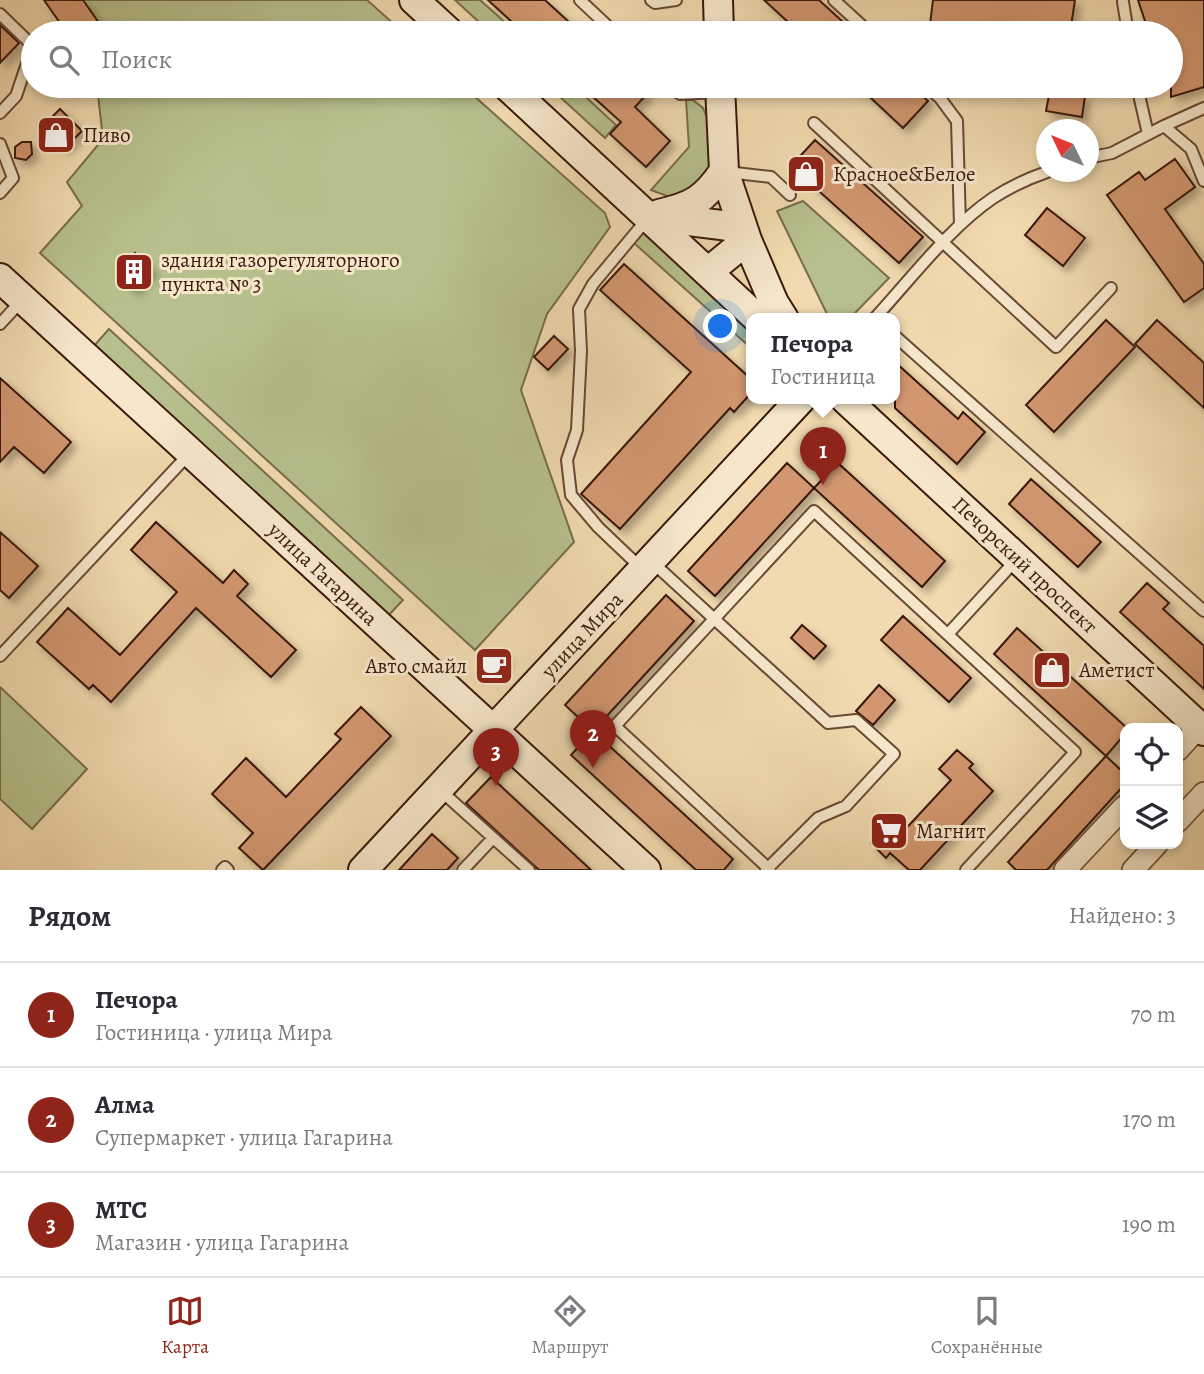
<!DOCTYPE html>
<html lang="ru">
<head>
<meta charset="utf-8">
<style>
	:root { --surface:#fff; --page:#f7f7f7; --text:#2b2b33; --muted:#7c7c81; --line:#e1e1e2; --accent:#8f2418 }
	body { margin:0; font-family:Alegreya,serif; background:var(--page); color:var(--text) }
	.controls { position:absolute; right:21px; bottom:21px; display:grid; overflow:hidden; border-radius:14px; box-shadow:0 4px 10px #0003 }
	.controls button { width:63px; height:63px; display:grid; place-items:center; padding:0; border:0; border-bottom:2px solid var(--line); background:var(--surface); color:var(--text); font:35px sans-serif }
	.compass { position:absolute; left:1036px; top:119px; width:63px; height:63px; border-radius:50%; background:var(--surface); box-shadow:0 4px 10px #0003; rotate:313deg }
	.you { position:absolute; left:721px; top:327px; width:24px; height:24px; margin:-18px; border:5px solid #fff; border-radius:50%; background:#1a73e8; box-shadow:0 0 0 10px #1a73e833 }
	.badge { display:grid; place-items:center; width:46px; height:46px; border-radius:50%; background:var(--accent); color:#fff; font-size:23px; font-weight:700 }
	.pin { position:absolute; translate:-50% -58px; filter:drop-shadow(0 2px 4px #0008) }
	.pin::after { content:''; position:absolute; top:37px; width:24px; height:21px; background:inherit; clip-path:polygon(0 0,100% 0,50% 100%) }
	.popup { position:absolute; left:746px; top:313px; width:154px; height:91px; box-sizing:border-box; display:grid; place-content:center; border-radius:14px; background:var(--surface); filter:drop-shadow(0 2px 5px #0005); font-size:23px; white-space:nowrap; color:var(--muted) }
	.popup b { font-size:26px; color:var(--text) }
	.popup::after { content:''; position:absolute; left:50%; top:100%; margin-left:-14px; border:14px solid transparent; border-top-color:var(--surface) }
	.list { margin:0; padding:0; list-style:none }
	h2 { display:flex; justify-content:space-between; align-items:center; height:91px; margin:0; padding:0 28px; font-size:30px }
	h2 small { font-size:23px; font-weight:400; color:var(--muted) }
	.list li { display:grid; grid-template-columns:46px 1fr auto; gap:21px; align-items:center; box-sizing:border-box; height:105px; padding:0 28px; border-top:2px solid var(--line) }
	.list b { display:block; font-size:26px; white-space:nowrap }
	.list p { margin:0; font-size:23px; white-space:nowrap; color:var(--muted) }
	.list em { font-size:23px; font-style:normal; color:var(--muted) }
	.icon { flex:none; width:38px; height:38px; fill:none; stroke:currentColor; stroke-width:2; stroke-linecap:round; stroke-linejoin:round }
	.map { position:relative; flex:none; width:1204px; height:870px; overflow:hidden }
	.search { position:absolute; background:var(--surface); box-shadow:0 4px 10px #0003; left:21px; right:21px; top:21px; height:77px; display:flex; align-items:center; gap:18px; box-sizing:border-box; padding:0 24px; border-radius:38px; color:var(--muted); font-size:26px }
	.sheet { height:406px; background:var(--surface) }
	nav { display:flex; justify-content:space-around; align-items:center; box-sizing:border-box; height:98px; border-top:2px solid var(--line); background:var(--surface); font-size:19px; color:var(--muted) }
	nav a { display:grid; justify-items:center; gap:4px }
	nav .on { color:var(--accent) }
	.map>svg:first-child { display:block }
	.green { fill:#b7c08c; stroke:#786c4b; stroke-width:2 }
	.building { fill:#d29770; stroke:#3a180a; stroke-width:2; filter:url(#shadow) }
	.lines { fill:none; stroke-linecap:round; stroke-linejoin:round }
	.lane-casing { stroke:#684833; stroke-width:14 }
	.street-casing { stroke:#684833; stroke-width:24 }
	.secondary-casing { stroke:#3a180a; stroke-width:32 }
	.lane { stroke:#f6e7cb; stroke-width:10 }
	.street { stroke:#f6e7cb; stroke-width:21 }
	.secondary { stroke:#f6e7cb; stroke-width:28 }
	.labels { text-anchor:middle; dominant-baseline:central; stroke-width:6; stroke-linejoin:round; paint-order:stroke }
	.poi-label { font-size:21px; fill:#3a180a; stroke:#f6e7cb; text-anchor:start }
	.street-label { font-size:21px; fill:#3a180a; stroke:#f6e7cb }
</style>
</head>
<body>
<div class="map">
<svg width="1204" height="870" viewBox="0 0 1204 870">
	<defs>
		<filter id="shadow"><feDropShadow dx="5.5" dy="5.5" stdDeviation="3.5" flood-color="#0004"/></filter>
	</defs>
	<rect width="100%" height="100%" fill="#f1daaf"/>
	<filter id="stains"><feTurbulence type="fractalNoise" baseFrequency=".00286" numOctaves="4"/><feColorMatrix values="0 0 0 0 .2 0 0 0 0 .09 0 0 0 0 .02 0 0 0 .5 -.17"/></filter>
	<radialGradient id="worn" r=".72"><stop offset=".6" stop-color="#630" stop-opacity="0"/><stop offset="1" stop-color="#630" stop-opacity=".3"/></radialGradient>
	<path class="green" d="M 48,0 L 367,0 L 404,33 L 74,33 Z
		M 455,0 L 480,0 L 517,33 L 491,33 Z
		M 97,86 L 463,86 L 605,213 L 610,227 L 547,314 L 521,390 L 574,542 L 475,650 L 40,253 L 82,206 L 67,182 L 103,139 Z
		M 548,86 L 574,86 L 616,125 L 605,138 Z
		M 686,100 L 693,100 L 703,108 L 710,124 L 712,155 L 710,165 L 695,186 L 679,196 L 670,197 L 651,190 L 689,147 Z
		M 803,201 L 889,278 L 854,314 L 828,316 L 777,211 Z
		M 647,229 L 751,325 L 751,348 L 634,243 Z
		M 109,329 L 403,600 L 386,618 L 93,347 Z
		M 0,687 L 87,769 L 32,829 L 0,799 Z"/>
	<path class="building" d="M 44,0 L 83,0 L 106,33 L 67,33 Z
		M 488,0 L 545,0 L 581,33 L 524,33 Z
		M 764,0 L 819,0 L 855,33 L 800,33 Z
		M 933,0 L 1075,0 L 1070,33 L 1014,33 L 1015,27 L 969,22 L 967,33 L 929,33 Z
		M 1138,0 L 1204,0 L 1204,87 L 1171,97 L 1171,33 L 1149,33 Z
		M 0,25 L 19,43 L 0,63 Z
		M 581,86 L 638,86 L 647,94 L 635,107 L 670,141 L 646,167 L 610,134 L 621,122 Z
		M 858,86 L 912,86 L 928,101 L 903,128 Z
		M 1050,90 L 1085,96 L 1082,117 L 1046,111 Z
		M 60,109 L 82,131 L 64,149 L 42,127 Z
		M 815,140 L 923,237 L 899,263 L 791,166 Z
		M 22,142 L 31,142 L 32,154 L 26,160 L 15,158 L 15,147 Z
		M 1175,159 L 1195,187 L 1165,209 L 1204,264 L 1204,288 L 1184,302 L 1107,195 L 1139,172 L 1145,180 Z
		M 1047,208 L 1085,238 L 1063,266 L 1025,235 Z
		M 135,253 L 152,269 L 134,290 L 116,274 Z
		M 624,264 L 751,379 L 751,393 L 734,412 L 730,408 L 620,529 L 581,494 L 691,372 L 600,290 Z
		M 1106,320 L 1135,347 L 1054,432 L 1026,405 Z
		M 1157,320 L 1204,363 L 1204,408 L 1135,344 Z
		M 554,336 L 568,349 L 548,370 L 534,357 Z
		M 895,362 L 958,419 L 963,412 L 985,432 L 957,464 L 895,408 Z
		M 0,378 L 71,442 L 44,473 L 14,447 L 0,462 Z
		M 787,463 L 814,488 L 715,596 L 688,571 Z
		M 838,463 L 945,561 L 922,587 L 814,488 Z
		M 1031,479 L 1101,542 L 1078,567 L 1009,504 Z
		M 156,522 L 223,583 L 234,570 L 248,584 L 237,596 L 296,650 L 271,677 L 196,608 L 111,702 L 93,685 L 89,689 L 37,642 L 68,608 L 120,655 L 177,592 L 131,550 Z
		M 0,532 L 38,566 L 9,598 L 0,590 Z
		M 1147,583 L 1169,603 L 1163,609 L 1204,646 L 1204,689 L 1120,612 Z
		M 666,595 L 694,621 L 593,731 L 565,705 Z
		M 903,616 L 971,678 L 949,702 L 881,640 Z
		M 802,625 L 826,646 L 814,659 L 791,638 Z
		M 1017,628 L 1127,728 L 1125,728 L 1125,734 L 1106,756 L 994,654 Z
		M 497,649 L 507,659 L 496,671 L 485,661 Z
		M 879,685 L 895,700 L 873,725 L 856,711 Z
		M 361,707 L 391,736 L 263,870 L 239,848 L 253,833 L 212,794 L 246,758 L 286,797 L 341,739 L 335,734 Z
		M 593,731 L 733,859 L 724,870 L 696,870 L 571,755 Z
		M 957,750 L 973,764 L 969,768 L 993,791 L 920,870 L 909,870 L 890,853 L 886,858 L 871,843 L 889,824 L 900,835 L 951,780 L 939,769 Z
		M 1106,756 L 1125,774 L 1125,784 L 1047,870 L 1016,870 L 1008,862 Z
		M 491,777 L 591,870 L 539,870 L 466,803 Z
		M 432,834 L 458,858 L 447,870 L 399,870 Z"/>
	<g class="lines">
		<g class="lane-casing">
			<path id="lane" d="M 580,0 L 615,33
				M 651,0 L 655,3 L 676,0
				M 834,0 L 870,33
				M 1123,2 L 1128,33
				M 0,14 L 33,46
				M 671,86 L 680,94 L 718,92
				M 926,86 L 940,98 L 957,121 L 960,225
				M 1137,86 L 1148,134
				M 0,113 L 16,96 L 33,46
				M 814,123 L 1056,347 L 1111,288
				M 1164,126 L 1191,149 L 1204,181
				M 0,144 L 13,178 L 0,193
				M 1088,158 L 1112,153 L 1164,126 L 1204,108
				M 727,172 L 771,177 L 790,195
				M 874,319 C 910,280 950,227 993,198 C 1010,187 1029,178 1047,172
				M 0,324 L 23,299
				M 895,336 L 1204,611
				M 651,561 L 828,723 L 856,720 L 894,754 L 846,806 L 818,818 L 768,868 L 770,870
				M 641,568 L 598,527 L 571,495 L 567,460 L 577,430 L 581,351 L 579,309 L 593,284 L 648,218
				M 948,634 L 1017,559
				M 0,656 L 189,454
				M 440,790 L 529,870
				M 222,870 L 225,867 L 228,870
				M 463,870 L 493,838
				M 766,870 L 768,868 L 615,726 L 814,511 L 1075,752 L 966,870"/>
		</g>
		<g class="street-casing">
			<path id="street" d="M 1178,750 L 1199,727
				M 1178,821 L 1204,793
				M 1065,870 L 1125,806
				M 1133,870 L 1157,844"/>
		</g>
		<g class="secondary-casing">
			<path id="secondary" d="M 414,0 L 450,33
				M 718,0 L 719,33
				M 507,86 L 758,319
				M 720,86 L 724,171 L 747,240 L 774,303 L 784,319
				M 659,214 C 693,206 704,200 724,171
				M 649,216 L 729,226 L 747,240 L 708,272
				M 0,278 L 646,870
				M 845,399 L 1204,731
				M 363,870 L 801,399"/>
		</g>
		<use href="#lane" class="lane"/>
		<use href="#street" class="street"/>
		<use href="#secondary" class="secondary"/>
	</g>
	<defs>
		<g id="shop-square" transform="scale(2.0125)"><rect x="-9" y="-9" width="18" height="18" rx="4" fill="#8f2418" stroke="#f6e7cb"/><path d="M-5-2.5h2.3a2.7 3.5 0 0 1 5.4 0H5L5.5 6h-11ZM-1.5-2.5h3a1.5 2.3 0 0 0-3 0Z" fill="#fff"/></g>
		<g id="building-square" transform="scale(2.0125)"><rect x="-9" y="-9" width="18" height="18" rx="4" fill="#8f2418" stroke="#f6e7cb"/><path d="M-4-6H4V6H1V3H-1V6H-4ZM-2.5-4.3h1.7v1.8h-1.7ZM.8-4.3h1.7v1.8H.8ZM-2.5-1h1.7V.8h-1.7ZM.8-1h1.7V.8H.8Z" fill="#fff"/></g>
		<g id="cafe-square" transform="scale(2.0125)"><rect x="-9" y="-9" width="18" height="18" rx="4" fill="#8f2418" stroke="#f6e7cb"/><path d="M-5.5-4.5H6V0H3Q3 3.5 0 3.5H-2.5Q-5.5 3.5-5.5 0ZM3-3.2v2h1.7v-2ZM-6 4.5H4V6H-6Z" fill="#fff"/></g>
		<g id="supermarket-square" transform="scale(2.0125)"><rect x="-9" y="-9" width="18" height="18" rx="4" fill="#8f2418" stroke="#f6e7cb"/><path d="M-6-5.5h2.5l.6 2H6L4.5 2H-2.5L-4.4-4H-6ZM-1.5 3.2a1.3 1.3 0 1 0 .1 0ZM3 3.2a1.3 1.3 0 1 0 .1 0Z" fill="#fff"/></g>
	</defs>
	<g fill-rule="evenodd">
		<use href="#shop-square" x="56" y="135"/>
		<use href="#shop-square" x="806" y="174"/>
		<use href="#building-square" x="134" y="272"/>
		<use href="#cafe-square" x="494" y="666"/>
		<use href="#shop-square" x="1052" y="670"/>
		<use href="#supermarket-square" x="889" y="831"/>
	</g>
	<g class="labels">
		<g class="poi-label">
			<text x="83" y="135">Пиво</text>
			<text x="833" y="174">Красное&amp;Белое</text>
			<text x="161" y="260">здания газорегуляторного<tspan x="161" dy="24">пункта № 3</tspan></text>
			<text x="467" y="666" text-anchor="end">Авто смайл</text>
			<text x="1079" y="670">Аметист</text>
			<text x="916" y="831">Магнит</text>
		</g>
		<g class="street-label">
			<text transform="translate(1025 565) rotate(43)">Печорский проспект</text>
			<text transform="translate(323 574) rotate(43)">улица Гагарина</text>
			<text transform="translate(582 635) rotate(-47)">улица Мира</text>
		</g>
	</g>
	<rect width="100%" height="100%" filter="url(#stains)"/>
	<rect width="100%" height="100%" fill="url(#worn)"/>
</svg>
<div class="controls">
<button><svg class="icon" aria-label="locate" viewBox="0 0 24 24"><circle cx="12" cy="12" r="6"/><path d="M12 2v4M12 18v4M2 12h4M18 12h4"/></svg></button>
<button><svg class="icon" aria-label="layers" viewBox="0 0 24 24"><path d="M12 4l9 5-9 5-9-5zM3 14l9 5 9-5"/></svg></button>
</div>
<svg class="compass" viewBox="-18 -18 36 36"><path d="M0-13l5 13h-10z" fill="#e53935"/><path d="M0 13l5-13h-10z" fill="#7c7c81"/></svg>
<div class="you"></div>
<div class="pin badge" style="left:823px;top:485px">1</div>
<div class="popup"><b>Печора</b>Гостиница</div>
<div class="pin badge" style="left:593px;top:768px">2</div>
<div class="pin badge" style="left:496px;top:786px">3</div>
<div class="search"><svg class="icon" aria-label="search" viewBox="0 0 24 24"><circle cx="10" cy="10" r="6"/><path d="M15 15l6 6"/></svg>Поиск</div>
</div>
<section class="sheet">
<h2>Рядом<small>Найдено: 3</small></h2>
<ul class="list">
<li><span class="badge">1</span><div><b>Печора</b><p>Гостиница · улица Мира</p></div><em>70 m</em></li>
<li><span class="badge">2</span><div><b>Алма</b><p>Супермаркет · улица Гагарина</p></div><em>170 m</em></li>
<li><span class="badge">3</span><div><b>МТС</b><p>Магазин · улица Гагарина</p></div><em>190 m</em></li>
</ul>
</section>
<nav>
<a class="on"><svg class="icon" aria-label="map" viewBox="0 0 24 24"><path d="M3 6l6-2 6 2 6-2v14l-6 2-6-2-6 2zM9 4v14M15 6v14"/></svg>Карта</a>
<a><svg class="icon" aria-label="directions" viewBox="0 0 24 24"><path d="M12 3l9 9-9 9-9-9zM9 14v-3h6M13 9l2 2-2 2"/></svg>Маршрут</a>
<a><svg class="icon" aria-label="saved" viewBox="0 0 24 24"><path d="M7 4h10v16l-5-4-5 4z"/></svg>Сохранённые</a>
</nav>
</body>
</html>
